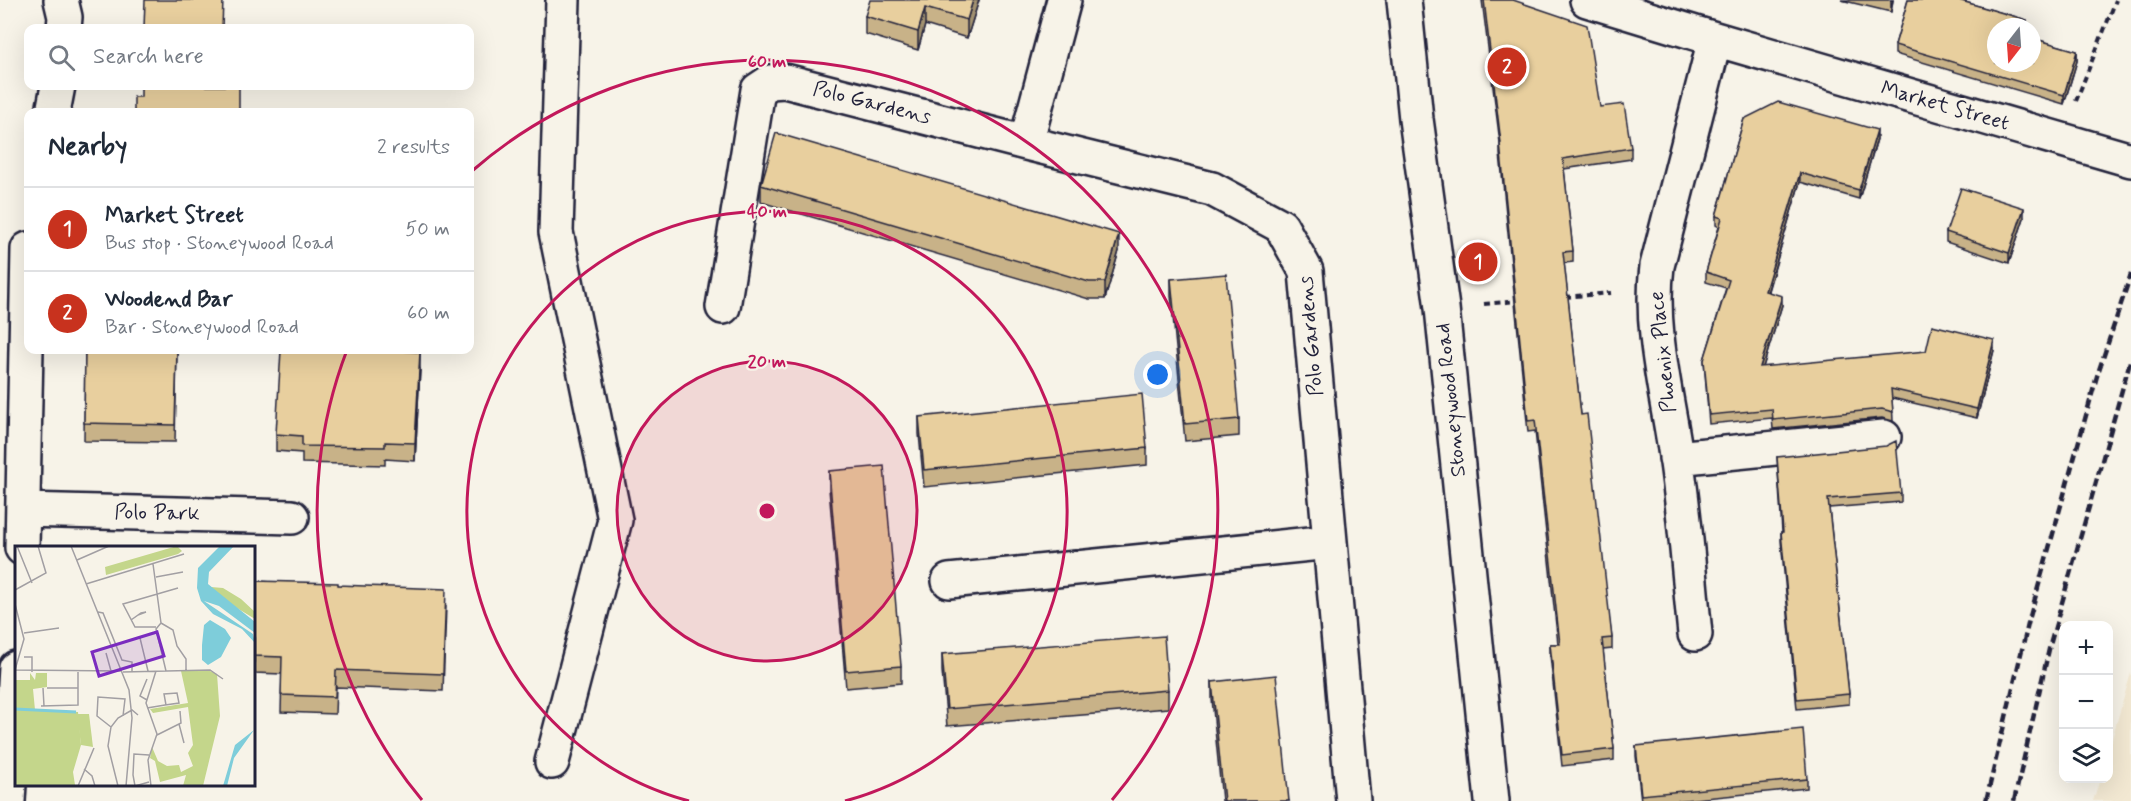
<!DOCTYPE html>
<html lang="en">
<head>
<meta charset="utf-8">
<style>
	:root { --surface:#fff; --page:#f6f6f7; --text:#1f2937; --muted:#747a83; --line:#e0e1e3; --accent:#c8321e }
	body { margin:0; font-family:Mynerve,sans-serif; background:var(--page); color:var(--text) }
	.controls { position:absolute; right:18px; bottom:18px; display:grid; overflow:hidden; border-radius:12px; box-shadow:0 6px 24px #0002 }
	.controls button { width:54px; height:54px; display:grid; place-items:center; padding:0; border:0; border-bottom:2px solid var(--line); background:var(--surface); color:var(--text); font:30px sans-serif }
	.compass { position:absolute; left:1987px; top:18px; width:54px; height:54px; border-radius:50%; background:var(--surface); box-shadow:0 6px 24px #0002; rotate:197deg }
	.you { position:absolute; left:1158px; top:375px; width:21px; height:21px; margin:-15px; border:4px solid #fff; border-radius:50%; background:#1a73e8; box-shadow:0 0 0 9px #1a73e833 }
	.badge { display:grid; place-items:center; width:39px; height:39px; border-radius:50%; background:var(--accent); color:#fff; font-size:20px; font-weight:700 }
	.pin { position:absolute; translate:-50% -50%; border:3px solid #fff; box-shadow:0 2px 6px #0006 }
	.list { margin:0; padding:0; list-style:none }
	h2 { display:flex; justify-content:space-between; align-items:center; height:78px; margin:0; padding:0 24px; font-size:26px }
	h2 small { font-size:20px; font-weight:400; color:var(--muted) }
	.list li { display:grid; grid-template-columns:39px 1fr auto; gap:18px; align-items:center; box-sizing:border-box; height:84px; padding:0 24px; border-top:2px solid var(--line) }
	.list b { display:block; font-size:22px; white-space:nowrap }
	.list p { margin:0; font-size:20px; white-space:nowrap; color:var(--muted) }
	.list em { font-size:20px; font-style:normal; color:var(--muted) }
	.icon { flex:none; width:33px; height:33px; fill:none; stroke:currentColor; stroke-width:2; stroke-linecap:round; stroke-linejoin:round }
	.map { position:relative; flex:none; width:2131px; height:801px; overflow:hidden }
	.search { position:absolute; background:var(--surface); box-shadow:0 6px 24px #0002; left:24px; top:24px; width:450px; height:66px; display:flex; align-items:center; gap:15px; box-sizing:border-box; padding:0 21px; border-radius:12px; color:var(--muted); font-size:22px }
	.panel { position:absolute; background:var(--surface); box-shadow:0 6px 24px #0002; left:24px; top:108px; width:450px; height:246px; border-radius:12px }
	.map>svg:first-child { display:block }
	.built { fill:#f2e8d2 }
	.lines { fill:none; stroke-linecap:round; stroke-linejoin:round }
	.minor-casing { stroke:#22223b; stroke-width:38 }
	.primary-casing { stroke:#22223b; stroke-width:38 }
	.path { stroke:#22223b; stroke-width:4; stroke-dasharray:6 4.5; stroke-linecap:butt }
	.minor { stroke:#f7f3e8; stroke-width:33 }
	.primary { stroke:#f7f3e8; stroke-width:33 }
	.rail { stroke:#22223b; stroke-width:4.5; stroke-dasharray:9 4.5; stroke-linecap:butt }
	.wall { fill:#c8b288; stroke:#22223b; stroke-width:1.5 }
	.shaded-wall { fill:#a2916f; stroke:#22223b; stroke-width:1.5 }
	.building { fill:#e8cf9e; stroke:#22223b; stroke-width:1.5 }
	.ring { fill:none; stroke:#c2185b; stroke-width:3 }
	.labels { text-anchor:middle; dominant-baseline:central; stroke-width:4.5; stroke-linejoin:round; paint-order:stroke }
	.street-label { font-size:21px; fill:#22223b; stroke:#f7f3e8 }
	.inset-river { fill:none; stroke:#7ecdda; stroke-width:3 }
	.inset-road { fill:none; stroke:#a29fa3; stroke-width:1.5 }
	.view { fill:#7b2cbf; fill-opacity:0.15; stroke:#7b2cbf; stroke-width:3 }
	.inset-edge { fill:none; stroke:#22223b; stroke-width:3 }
	.centre { fill:#c2185b; stroke:#f7f3e8; stroke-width:3 }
	.ring-label { font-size:18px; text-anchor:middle; font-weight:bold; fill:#c2185b; stroke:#f7f3e8; stroke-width:4.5; stroke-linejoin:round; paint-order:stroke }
</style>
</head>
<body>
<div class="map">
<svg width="2131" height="801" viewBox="0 0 2131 801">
	<rect width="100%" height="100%" fill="#f7f3e8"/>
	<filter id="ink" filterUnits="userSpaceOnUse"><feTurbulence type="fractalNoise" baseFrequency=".0167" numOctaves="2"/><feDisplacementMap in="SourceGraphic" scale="12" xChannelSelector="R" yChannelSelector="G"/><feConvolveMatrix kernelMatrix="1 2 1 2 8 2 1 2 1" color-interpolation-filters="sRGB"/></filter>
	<g filter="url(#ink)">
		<path class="built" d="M 2131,673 L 2131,801 L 2093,801 L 2100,779 L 2108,778 L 2109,749 Z"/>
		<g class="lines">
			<g class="minor-casing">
				<path id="minor" d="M 61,0 L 65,17 L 64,28
					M 1064,0 L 1026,143 L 1212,189 L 1281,226 L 1306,271 L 1353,801
					M 1587,0 L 1715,39 L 2131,160
					M 53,112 L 58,86
					M 723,307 L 758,90 L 770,82 L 785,81 L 1026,143
					M 1676,458 L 1884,437
					M 23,510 L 292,517
					M 22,548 L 28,249
					M 949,581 L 1330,542
					M 1695,634 C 1689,575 1685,515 1676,456 C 1667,394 1649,329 1657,266 L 1715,39
					M 552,762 L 615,520 L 556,232 L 563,0
					M 8,801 L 16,668"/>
			</g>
			<g class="primary-casing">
				<path id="primary" d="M 1404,0 L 1416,119 L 1442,308 L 1492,801"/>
			</g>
			<path class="path" d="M 2076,101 L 2116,0
				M 1565,297 L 1611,293
				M 1484,304 L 1518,301"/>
			<use href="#minor" class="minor"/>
			<use href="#primary" class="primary"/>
			<path class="rail" d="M 1986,801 L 2029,620 L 2097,376 L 2131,274
				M 2014,801 L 2050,645 L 2131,358"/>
		</g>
		<path class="wall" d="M 979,0 L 967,38 L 925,25 L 918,50 L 865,34 L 865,16 Z
			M 1482,0 L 1513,0 L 1631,148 L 1631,159 L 1564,169 L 1573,251 L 1573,262 L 1564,263 L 1581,415 L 1612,638 L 1612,649 L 1603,650 L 1614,749 L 1614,760 L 1562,766 L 1550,655 L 1550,644 L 1558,644 L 1535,431 L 1528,432 L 1500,154 L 1500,143 Z
			M 1841,0 L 1893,0 L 1891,12 Z
			M 1908,0 L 1958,0 L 2027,20 L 2027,27 L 1996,27 L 1996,63 L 2032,63 L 2032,38 L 2077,51 L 2077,61 L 2064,104 L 1895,54 L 1895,45 Z
			M 1744,119 L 1877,139 L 1859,199 L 1800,182 L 1768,291 L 1782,305 L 1763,367 L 1994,350 L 1977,418 L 1892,398 L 1893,421 L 1882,418 L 1773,429 L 1772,418 L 1709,424 L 1704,360 L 1726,288 L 1706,282 L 1706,272 L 1719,227 L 1716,225 L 1716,216 Z
			M 761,185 L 1119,251 L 1105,299 L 1089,299 L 761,202 Z
			M 2024,218 L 2009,263 L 1946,242 L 1946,232 Z
			M 1171,279 L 1239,419 L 1239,436 L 1185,441 L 1171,296 Z
			M 85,350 L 177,350 L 175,442 L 84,441 Z
			M 420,369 L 415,461 L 385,459 L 385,465 L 302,463 L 302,453 L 276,451 L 276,434 Z
			M 919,417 L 1147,448 L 1147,465 L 924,487 L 919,434 Z
			M 1777,457 L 1901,493 L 1901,502 L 1829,508 L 1849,694 L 1849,704 L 1797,709 L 1781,541 L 1781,532 L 1782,532 Z
			M 829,471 L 901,666 L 901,683 L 846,688 L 829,489 Z
			M 254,581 L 338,585 L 446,606 L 443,691 L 336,687 L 335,714 L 281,712 L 282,674 L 254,673 Z
			M 942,654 L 1168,690 L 1168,708 L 947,726 L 942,671 Z
			M 1212,682 L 1289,801 L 1222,801 L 1212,699 Z
			M 1636,746 L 1807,779 L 1807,788 L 1674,801 L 1641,801 L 1636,756 Z"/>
		<path class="shaded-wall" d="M 973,0 L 979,0 L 967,38 L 967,20 Z
			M 1891,0 L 1893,0 L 1891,12 Z
			M 925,8 L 925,25 L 918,50 L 918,32 Z
			M 2077,51 L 2077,61 L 2064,104 L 2064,95 Z
			M 1877,130 L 1877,139 L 1859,199 L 1859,190 Z
			M 1800,173 L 1800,182 L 1765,300 L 1765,291 Z
			M 2024,208 L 2024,218 L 2009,263 L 2009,253 Z
			M 1119,234 L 1119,251 L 1105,299 L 1105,282 Z
			M 1782,296 L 1782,305 L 1760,377 L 1760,367 Z
			M 1994,340 L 1994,350 L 1977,418 L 1977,409 Z
			M 420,352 L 420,369 L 415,461 L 415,443 Z"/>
		<path class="building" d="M 145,0 L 223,0 L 222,28 L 144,28 Z
			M 870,0 L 973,0 L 967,20 L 925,8 L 918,32 L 865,16 Z
			M 1484,0 L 1513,0 L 1587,25 L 1600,107 L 1624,104 L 1631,148 L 1563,159 L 1573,251 L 1563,252 L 1581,415 L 1587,414 L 1612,638 L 1602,639 L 1614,749 L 1562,755 L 1550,644 L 1560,644 L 1535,420 L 1528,421 L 1500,143 L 1501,143 Z
			M 1908,0 L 1958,0 L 2027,20 L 2025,27 L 1996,27 L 1996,63 L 2032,63 L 2032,38 L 2077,51 L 2064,95 L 1895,45 Z
			M 141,86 L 239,86 L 239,112 L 134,112 L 134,97 L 141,97 Z
			M 1778,102 L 1877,130 L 1859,190 L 1800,173 L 1765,291 L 1782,296 L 1760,367 L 1926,351 L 1932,325 L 1994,340 L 1977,409 L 1891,389 L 1893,412 L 1882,409 L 1773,420 L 1772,409 L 1709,415 L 1704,360 L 1729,280 L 1706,272 L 1722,218 L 1716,216 L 1744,119 Z
			M 776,133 L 1119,234 L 1105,282 L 1089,282 L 761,185 Z
			M 1961,188 L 2024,208 L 2009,253 L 1946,232 Z
			M 1226,274 L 1239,419 L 1185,424 L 1171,279 Z
			M 85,350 L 177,350 L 175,425 L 84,423 Z
			M 281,350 L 377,350 L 420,352 L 415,443 L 385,442 L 385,447 L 302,446 L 302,436 L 276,434 Z
			M 1142,394 L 1147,448 L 924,470 L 919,417 Z
			M 1896,441 L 1901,493 L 1828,499 L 1849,694 L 1797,699 L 1781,532 L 1783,532 L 1777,457 L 1886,446 Z
			M 884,466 L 901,666 L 846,671 L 829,471 Z
			M 254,581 L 338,583 L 338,585 L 446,589 L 443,674 L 336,670 L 335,697 L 281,695 L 282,657 L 254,656 Z
			M 1164,636 L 1168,690 L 947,709 L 942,654 Z
			M 1276,675 L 1289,801 L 1224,801 L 1212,682 Z
			M 1803,729 L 1807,779 L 1641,795 L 1636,746 Z"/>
	</g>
	<circle cx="767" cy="511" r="150" fill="#c2185b" fill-opacity=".12"/>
	<g class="ring">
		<circle cx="767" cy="511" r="150"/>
		<path d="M689 801A300 300 0 1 1 845 801"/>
		<path d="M422 800A450 450 0 0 1 347 350M472 171A450 450 0 0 1 1112 800"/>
	</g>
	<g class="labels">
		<g class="street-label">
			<text transform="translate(872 103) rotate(14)">Polo Gardens</text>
			<text transform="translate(1945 106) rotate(16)">Market Street</text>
			<text transform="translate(1311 336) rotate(-95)">Polo Gardens</text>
			<text transform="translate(1663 352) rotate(-96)">Phoenix Place</text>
			<text transform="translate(1451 400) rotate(-96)">Stoneywood Road</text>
			<text transform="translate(157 513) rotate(1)">Polo Park</text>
		</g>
	</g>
	<g transform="translate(15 546)">
		<rect width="240" height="240" fill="#f7f3e8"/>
		<path d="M 15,127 L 20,134 L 21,127 L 32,127 L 32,141 L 18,143 L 20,164 L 63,166 L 66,199 L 58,226 L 60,239 L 0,240 L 0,159 L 15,159 Z" fill="#c4d68b"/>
		<path d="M 162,0 L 167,5 L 163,8 L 91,29 L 90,21 ZM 196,41 L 208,42 L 226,53 L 240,66 L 240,73 L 207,53 ZM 166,125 L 195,125 L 202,128 L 205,170 L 188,240 L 168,240 L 171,229 L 145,236 L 140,215 L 135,212 L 137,201 L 143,215 L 152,220 L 164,219 L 166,226 L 178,220 L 173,207 L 178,199 L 173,161 L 138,167 L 135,163 L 173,157 Z" fill="#c4d68b"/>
		<path d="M 62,168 L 74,168 L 78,201 L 66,199 Z" fill="#c4d68b"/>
		<path d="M 0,134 L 15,134 L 15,159 L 0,159 Z" fill="#c4d68b"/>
		<path d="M 205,0 L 219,0 L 194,26 L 193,38 L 240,76 L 240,87 L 204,60 L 189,55 L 238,88 L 240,97 L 227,83 L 198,68 L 186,55 L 182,42 L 183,22 ZM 195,74 L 210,83 L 216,92 L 206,111 L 193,119 L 187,114 L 187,99 L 189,79 ZM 239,184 L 219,212 L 212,240 L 208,240 L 220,199 Z" fill="#7ecdda"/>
		<path class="inset-river" d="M 0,163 L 61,166"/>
		<path class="inset-road" d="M 2,0 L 17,37M 56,0 L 114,144 L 117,172 L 111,240M 62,14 L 94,0M 138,18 L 146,77 L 141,83 L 151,125M 141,31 L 168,26M 71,38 L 169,8M 0,44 L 31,27 L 23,0M 0,58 L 9,93 L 0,124M 83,66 L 88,67 L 107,114 L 117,116 L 117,126M 116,74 L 126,67 L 131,66 L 123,69M 146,77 L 158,84 L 162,100 L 171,113 L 171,124M 141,81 L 120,81 L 108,58 L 163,42M 9,87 L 44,82M 125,92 L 133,125M 91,107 L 96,125M 9,111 L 17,111 L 17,126M 0,124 L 106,125M 108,126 L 195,124 L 208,133M 28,142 L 29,160M 32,142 L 63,142M 132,154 L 125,150 L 132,133M 26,160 L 63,159 L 63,126M 132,162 L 150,159 L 164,157 L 162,147 L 149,148 L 151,159M 164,178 L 169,197M 96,181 L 82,170 L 83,151 L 110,153 L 108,170M 142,189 L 166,177 L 165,165M 69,223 L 77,230 L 80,240M 134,236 L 120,240 L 118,229 L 119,208 L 134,209M 63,240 L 79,202M 103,240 L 93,200 L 96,181 L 103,172 L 117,164 L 123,169M 136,240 L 133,214 L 142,188 L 131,157 L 141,125"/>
		<path class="view" d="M 142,86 L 149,110 L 84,130 L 77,106 Z"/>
		<rect width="240" height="240" class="inset-edge"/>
	</g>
	<circle cx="767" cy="511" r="9" class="centre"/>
	<g class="ring-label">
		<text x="767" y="67">60 m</text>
		<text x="767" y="217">40 m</text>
		<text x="767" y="367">20 m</text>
	</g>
</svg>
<div class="controls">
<button>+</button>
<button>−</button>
<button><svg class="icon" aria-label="layers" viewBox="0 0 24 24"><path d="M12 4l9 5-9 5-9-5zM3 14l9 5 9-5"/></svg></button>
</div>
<svg class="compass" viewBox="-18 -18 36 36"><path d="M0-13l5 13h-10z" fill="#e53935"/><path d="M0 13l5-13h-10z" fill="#747a83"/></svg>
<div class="you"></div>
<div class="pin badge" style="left:1478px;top:262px">1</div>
<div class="pin badge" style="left:1507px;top:67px">2</div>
<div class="search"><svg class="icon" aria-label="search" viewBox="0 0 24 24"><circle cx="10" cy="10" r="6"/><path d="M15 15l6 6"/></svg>Search here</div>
<section class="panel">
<h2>Nearby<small>2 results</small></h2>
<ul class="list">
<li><span class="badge">1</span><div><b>Market Street</b><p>Bus stop · Stoneywood Road</p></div><em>50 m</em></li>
<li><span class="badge">2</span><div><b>Woodend Bar</b><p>Bar · Stoneywood Road</p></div><em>60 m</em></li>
</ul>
</section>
</div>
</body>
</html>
